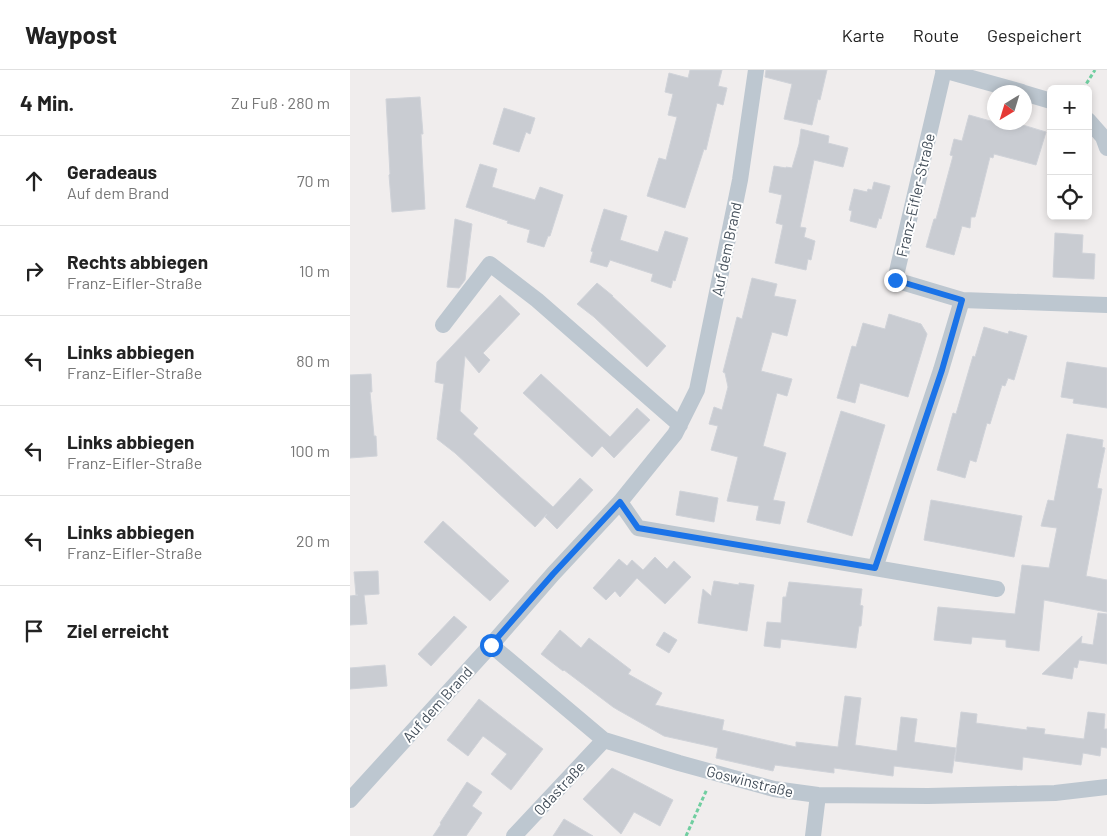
<!DOCTYPE html>
<html lang="de">
<head>
<meta charset="utf-8">
<style>
	:root { --surface:#fff; --page:#f6f6f6; --text:#222; --muted:#767676; --line:#e0e0e0 }
	body { margin:0; font-family:Barlow,sans-serif; background:var(--page); color:var(--text) }
	.controls { position:absolute; right:15px; top:15px; display:grid; overflow:hidden; border-radius:8px; box-shadow:0 2px 8px #0003 }
	.controls button { width:45px; height:45px; display:grid; place-items:center; padding:0; border:0; border-bottom:1px solid var(--line); background:var(--surface); color:var(--text); font:25px sans-serif }
	.compass { position:absolute; left:637px; top:15px; width:45px; height:45px; border-radius:50%; background:var(--surface); box-shadow:0 2px 8px #0003; rotate:218deg }
	.stop { position:absolute; width:15px; height:15px; margin:-11px; border:4px solid #1a73e8; border-radius:50%; background:#fff }
	.stop.end { background:#1a73e8; border-color:#fff; box-shadow:0 1px 5px #0008 }
	.list { margin:0; padding:0; list-style:none }
	h2 { display:flex; justify-content:space-between; align-items:center; height:65px; margin:0; padding:0 20px; font-size:21px }
	h2 small { font-size:16px; font-weight:400; color:var(--muted) }
	.list li { display:grid; grid-template-columns:32px 1fr auto; gap:15px; align-items:center; box-sizing:border-box; height:90px; padding:0 20px; border-top:1px solid var(--line) }
	.list b { display:block; font-size:19px; white-space:nowrap }
	.list p { margin:0; font-size:16px; white-space:nowrap; color:var(--muted) }
	.list em { font-size:16px; font-style:normal; color:var(--muted) }
	.icon { flex:none; width:28px; height:28px; fill:none; stroke:currentColor; stroke-width:2; stroke-linecap:round; stroke-linejoin:round }
	.map { position:relative; flex:none; width:757px; height:766px; overflow:hidden }
	header { display:flex; align-items:center; gap:30px; box-sizing:border-box; height:70px; padding:0 25px; background:var(--surface); border-bottom:1px solid var(--line) }
	header strong { font-size:24px }
	nav { display:flex; gap:28px; margin-inline-start:auto; font-size:18px }
	main { display:flex }
	aside { flex:1; background:var(--surface) }
	.map>svg:first-child { display:block }
	.building { fill:#c9ccd2; stroke:#d0d3d9 }
	.lines { fill:none; stroke-linecap:round; stroke-linejoin:round }
	.path { stroke:#70cea0; stroke-width:3; stroke-dasharray:4 2.5; stroke-linecap:butt }
	.street { stroke:#bdc7d0; stroke-width:16 }
	.route { stroke:#1a73e8; stroke-width:6 }
	.labels { text-anchor:middle; dominant-baseline:central; stroke-width:4; stroke-linejoin:round; paint-order:stroke }
	.street-label { font-size:15px; fill:#45505b; stroke:#fff }
</style>
</head>
<body>
<header>
<strong>Waypost</strong>
<nav><a>Karte</a><a>Route</a><a>Gespeichert</a></nav>
</header>
<main>
<aside>
<h2>4 Min.<small>Zu Fuß · 280 m</small></h2>
<ul class="list">
<li><svg class="icon" aria-label="ahead" viewBox="0 0 24 24"><path d="M12 20V5M6 11l6-6 6 6"/></svg><div><b>Geradeaus</b><p>Auf dem Brand</p></div><em>70 m</em></li>
<li><svg class="icon" aria-label="right" viewBox="0 0 24 24"><path d="M7 20v-9h11M14 6l5 5-5 5"/></svg><div><b>Rechts abbiegen</b><p>Franz-Eifler-Straße</p></div><em>10 m</em></li>
<li><svg class="icon" aria-label="left" viewBox="0 0 24 24"><path d="M17 20v-9H6M10 6l-5 5 5 5"/></svg><div><b>Links abbiegen</b><p>Franz-Eifler-Straße</p></div><em>80 m</em></li>
<li><svg class="icon" aria-label="left" viewBox="0 0 24 24"><path d="M17 20v-9H6M10 6l-5 5 5 5"/></svg><div><b>Links abbiegen</b><p>Franz-Eifler-Straße</p></div><em>100 m</em></li>
<li><svg class="icon" aria-label="left" viewBox="0 0 24 24"><path d="M17 20v-9H6M10 6l-5 5 5 5"/></svg><div><b>Links abbiegen</b><p>Franz-Eifler-Straße</p></div><em>20 m</em></li>
<li><svg class="icon" aria-label="arrive" viewBox="0 0 24 24"><path d="M6 21V4h12l-3 4 3 4H6"/></svg><div><b>Ziel erreicht</b></div></li>
</ul>
</aside>
<div class="map">
<svg width="757" height="766" viewBox="0 0 757 766">
	<rect width="100%" height="100%" fill="#f0eded"/>
	<path class="building" d="M 340,0 L 372,0 L 368,16 L 377,18 L 373,35 L 367,33 L 356,80 L 354,79 L 335,138 L 297,126 L 309,88 L 316,90 L 327,47 L 318,45 L 323,24 L 315,22 L 319,3 L 338,8 Z
		M 416,0 L 477,0 L 470,30 L 468,29 L 462,55 L 434,49 L 442,14 L 415,7 Z
		M 70,27 L 73,64 L 71,64 L 75,139 L 42,142 L 39,105 L 40,104 L 36,29 Z
		M 154,38 L 185,48 L 180,64 L 176,62 L 169,82 L 143,74 Z
		M 619,45 L 644,52 L 663,52 L 696,62 L 686,95 L 644,84 L 643,88 L 640,87 L 625,147 L 621,147 L 620,158 L 612,156 L 604,185 L 576,177 L 584,149 L 586,149 L 603,86 L 600,85 L 604,69 L 612,71 Z
		M 451,59 L 479,66 L 478,73 L 498,78 L 493,97 L 464,90 L 450,157 L 456,158 L 454,167 L 465,171 L 461,190 L 458,189 L 456,200 L 425,193 L 433,155 L 426,153 L 432,125 L 419,122 L 424,96 L 436,98 L 436,97 L 442,98 L 449,74 Z
		M 130,94 L 147,99 L 142,117 L 185,130 L 190,117 L 213,125 L 200,166 L 198,166 L 194,177 L 177,172 L 180,160 L 157,153 L 158,151 L 116,137 Z
		M 524,112 L 540,116 L 531,149 L 529,148 L 526,158 L 500,151 L 502,141 L 499,140 L 504,119 L 517,122 L 518,119 L 522,120 Z
		M 254,139 L 277,146 L 270,170 L 308,182 L 315,161 L 338,168 L 325,211 L 323,210 L 321,218 L 301,211 L 303,204 L 260,190 L 257,197 L 240,192 L 243,182 L 241,181 Z
		M 105,149 L 122,154 L 115,210 L 109,218 L 97,217 Z
		M 705,163 L 733,165 L 732,183 L 745,184 L 744,209 L 703,207 Z
		M 402,208 L 427,214 L 424,226 L 446,230 L 437,266 L 422,262 L 411,301 L 442,309 L 437,326 L 427,323 L 413,376 L 436,383 L 423,430 L 435,432 L 430,454 L 406,450 L 409,436 L 377,431 L 388,387 L 361,380 L 368,356 L 359,354 L 364,337 L 372,340 L 378,317 L 375,303 L 373,302 L 387,247 L 392,249 Z
		M 247,213 L 263,226 L 262,226 L 316,276 L 297,297 L 244,247 L 227,234 Z
		M 150,225 L 170,244 L 133,283 L 140,290 L 129,303 L 115,286 L 110,341 L 128,358 L 123,364 L 203,437 L 230,408 L 243,420 L 207,459 L 195,447 L 197,444 L 185,457 L 105,383 L 87,369 L 94,314 L 85,312 L 87,292 Z
		M 539,244 L 571,254 L 577,264 L 558,327 L 510,313 L 505,333 L 487,328 L 502,276 L 506,277 L 513,253 L 535,259 Z
		M 634,257 L 658,264 L 659,261 L 677,266 L 664,310 L 658,308 L 655,316 L 652,315 L 640,354 L 637,353 L 626,392 L 620,390 L 615,408 L 587,400 L 603,343 L 606,344 L 623,286 L 625,287 Z
		M 717,292 L 757,298 L 757,338 L 723,333 L 724,329 L 711,327 Z
		M 21,304 L 22,322 L 20,322 L 24,366 L 26,366 L 27,386 L 0,388 L 0,305 Z
		M 191,304 L 260,367 L 287,338 L 300,350 L 264,388 L 252,376 L 242,387 L 173,323 Z
		M 491,341 L 535,355 L 502,466 L 457,452 Z
		M 717,364 L 753,370 L 752,377 L 755,378 L 747,418 L 752,419 L 736,506 L 757,510 L 757,542 L 694,530 L 689,581 L 656,577 L 656,570 L 622,567 L 621,574 L 584,570 L 588,537 L 665,544 L 672,495 L 699,498 L 707,458 L 691,456 L 698,430 L 704,431 Z
		M 330,421 L 368,428 L 364,452 L 326,445 Z
		M 581,430 L 672,446 L 664,487 L 574,470 Z
		M 93,451 L 159,511 L 140,531 L 74,472 Z
		M 305,487 L 317,499 L 324,491 L 341,507 L 315,534 L 287,508 L 270,527 L 265,521 L 256,530 L 243,518 L 269,489 L 277,496 L 282,490 L 293,500 Z
		M 28,501 L 29,524 L 14,525 L 17,554 L 0,555 L 0,526 L 8,525 L 6,525 L 4,502 Z
		M 364,511 L 389,515 L 389,513 L 404,515 L 397,561 L 348,553 L 353,519 L 361,526 Z
		M 439,512 L 512,519 L 510,535 L 513,536 L 511,556 L 509,556 L 506,578 L 431,569 L 430,578 L 414,576 L 417,552 L 431,553 L 433,527 L 436,527 Z
		M 748,543 L 757,544 L 757,594 L 729,590 L 727,598 L 724,597 L 722,609 L 692,604 L 732,566 L 731,573 L 743,575 Z
		M 104,546 L 117,557 L 81,596 L 68,584 Z
		M 210,560 L 231,578 L 239,568 L 281,600 L 278,604 L 312,623 L 305,635 L 374,650 L 372,660 L 446,677 L 446,672 L 488,677 L 495,626 L 511,628 L 505,675 L 547,681 L 551,647 L 567,649 L 564,672 L 606,678 L 602,703 L 544,696 L 543,706 L 484,698 L 484,703 L 425,695 L 423,701 L 366,688 L 368,678 L 314,666 L 268,640 L 263,637 L 214,600 L 213,601 L 191,584 Z
		M 314,562 L 327,570 L 319,583 L 306,575 Z
		M 35,595 L 37,616 L 0,619 L 0,598 Z
		M 129,629 L 193,679 L 161,720 L 141,704 L 157,684 L 133,666 L 118,686 L 97,670 Z
		M 611,642 L 627,644 L 626,653 L 677,660 L 677,657 L 695,659 L 694,664 L 734,669 L 738,642 L 755,644 L 754,659 L 757,659 L 757,678 L 751,677 L 750,686 L 733,683 L 731,695 L 673,687 L 672,700 L 605,691 Z
		M 262,698 L 323,730 L 310,756 L 284,742 L 271,764 L 233,729 Z
		M 117,712 L 132,722 L 122,736 L 132,743 L 116,766 L 83,766 L 91,754 L 90,753 Z
		M 214,749 L 243,766 L 203,766 Z"/>
	<g class="lines">
		<path class="path" d="M 733,19 L 745,0
			M 336,766 L 357,719"/>
		<path class="street" d="M 593,0 L 672,22
			M 594,0 L 545,210 L 612,230 L 757,235
			M 674,23 L 701,31
			M 738,50 L 753,67 L 757,78
			M 612,230 L 591,300 L 525,498 L 647,519
			M 93,255 L 140,194 L 187,230 L 330,355
			M 270,432 L 288,458 L 525,498
			M 141,575 L 254,670 L 329,693 L 424,719 L 468,725 L 578,726 L 705,723 L 757,717
			M 0,730 L 141,575 L 203,504 L 270,432 L 325,364 L 347,320 L 390,110 L 406,0
			M 164,766 L 254,670
			M 463,766 L 468,725"/>
	</g>
	<g class="lines">
		<path class="route" d="M 141,575 L 203,504 L 270,432 L 288,458 L 525,498 L 592,300 L 612,230 L 545,210"/>
	</g>
	<g class="labels">
		<g class="street-label">
			<text transform="translate(565 125) rotate(-77)">Franz-Eifler-Straße</text>
			<text transform="translate(376 179) rotate(-78)">Auf dem Brand</text>
			<text transform="translate(87 634) rotate(-48)">Auf dem Brand</text>
			<text transform="translate(400 711) rotate(14)">Goswinstraße</text>
			<text transform="translate(209 718) rotate(-47)">Odastraße</text>
		</g>
	</g>
</svg>
<div class="controls">
<button>+</button>
<button>−</button>
<button><svg class="icon" aria-label="locate" viewBox="0 0 24 24"><circle cx="12" cy="12" r="6"/><path d="M12 2v4M12 18v4M2 12h4M18 12h4"/></svg></button>
</div>
<svg class="compass" viewBox="-18 -18 36 36"><path d="M0-13l5 13h-10z" fill="#e53935"/><path d="M0 13l5-13h-10z" fill="#767676"/></svg>
<div class="stop" style="left:141px;top:575px"></div>
<div class="stop end" style="left:545px;top:210px"></div>
</div>
</main>
</body>
</html>
